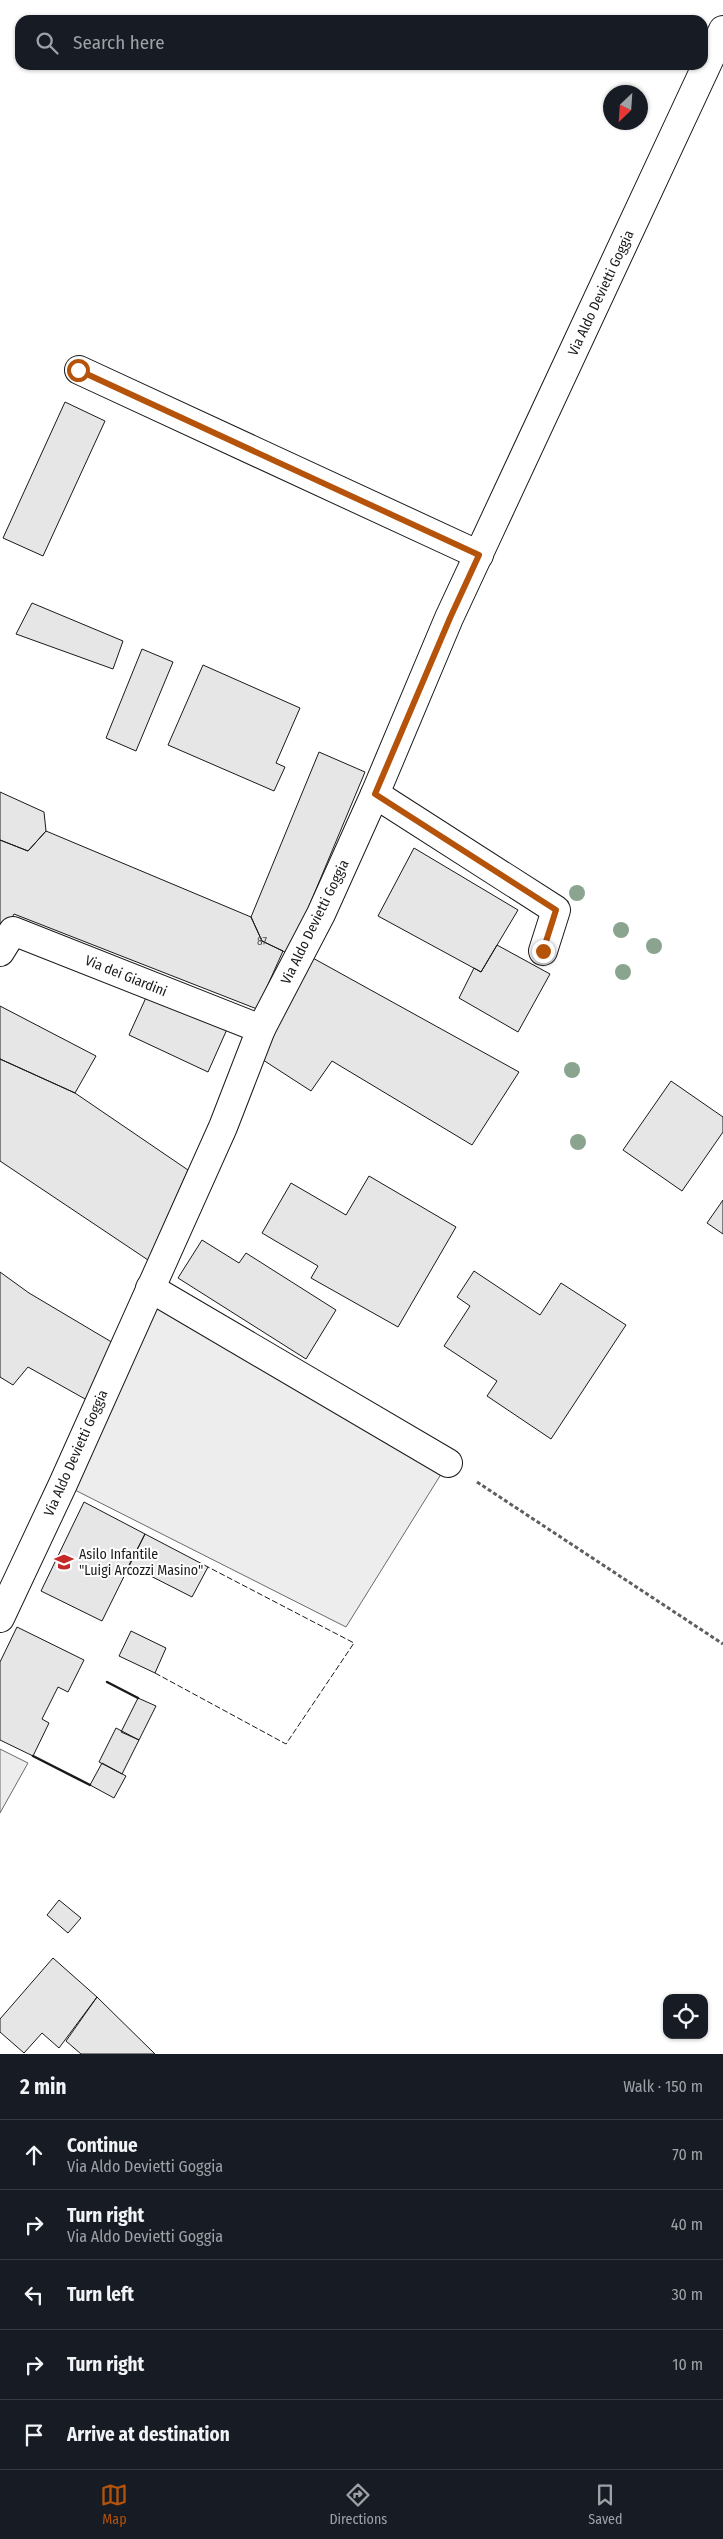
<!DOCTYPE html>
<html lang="en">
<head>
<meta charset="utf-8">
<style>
	:root { --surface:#171b24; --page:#242831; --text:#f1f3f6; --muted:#9ea1a6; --line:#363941; --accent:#b45309 }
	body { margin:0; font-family:"Fira Sans Condensed",sans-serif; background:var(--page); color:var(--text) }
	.controls { position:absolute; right:15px; bottom:15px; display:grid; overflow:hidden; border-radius:10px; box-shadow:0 1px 4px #0004 }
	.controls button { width:45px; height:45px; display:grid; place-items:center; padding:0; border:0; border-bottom:1px solid var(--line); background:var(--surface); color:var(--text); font:25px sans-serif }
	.compass { position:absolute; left:603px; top:85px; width:45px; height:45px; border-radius:50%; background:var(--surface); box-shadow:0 1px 4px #0004; rotate:205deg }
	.stop { position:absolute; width:15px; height:15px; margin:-11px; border:4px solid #b45309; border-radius:50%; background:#fff }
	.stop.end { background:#b45309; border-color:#fff; box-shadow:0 1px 5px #0008 }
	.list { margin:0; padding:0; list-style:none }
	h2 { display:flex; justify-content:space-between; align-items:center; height:65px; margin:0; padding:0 20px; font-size:21px }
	h2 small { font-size:16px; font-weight:400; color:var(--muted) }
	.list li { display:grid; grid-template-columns:32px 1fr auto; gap:15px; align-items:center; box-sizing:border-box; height:70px; padding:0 20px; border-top:1px solid var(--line) }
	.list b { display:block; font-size:19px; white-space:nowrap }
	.list p { margin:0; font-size:16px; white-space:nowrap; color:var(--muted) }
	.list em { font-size:16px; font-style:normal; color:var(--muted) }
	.icon { flex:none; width:28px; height:28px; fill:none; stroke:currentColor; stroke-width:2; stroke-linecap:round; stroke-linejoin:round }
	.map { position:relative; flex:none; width:723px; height:2054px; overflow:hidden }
	.search { position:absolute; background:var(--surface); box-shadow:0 1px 4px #0004; left:15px; right:15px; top:15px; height:55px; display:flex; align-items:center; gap:12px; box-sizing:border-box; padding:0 18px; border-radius:15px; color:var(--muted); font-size:19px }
	.sheet { height:415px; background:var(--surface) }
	nav { display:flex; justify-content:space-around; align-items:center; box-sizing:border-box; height:70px; border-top:1px solid var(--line); background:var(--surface); font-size:14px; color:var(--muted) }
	nav a { display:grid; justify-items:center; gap:2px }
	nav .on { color:var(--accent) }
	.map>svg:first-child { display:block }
	.built { fill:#ededed; stroke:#6a6a6a }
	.building { fill:#e6e6e6; stroke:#1a1a1a }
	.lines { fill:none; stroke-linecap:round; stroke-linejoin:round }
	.minor-casing { stroke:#1a1a1a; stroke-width:30 }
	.tertiary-casing { stroke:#1a1a1a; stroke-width:30 }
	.path { stroke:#5f5f5f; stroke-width:3; stroke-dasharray:4 2.5; stroke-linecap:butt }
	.minor { stroke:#fff; stroke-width:28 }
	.tertiary { stroke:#fff; stroke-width:28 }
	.fence { stroke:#1a1a1a; stroke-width:1; stroke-dasharray:6 2.5; stroke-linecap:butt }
	.wall { stroke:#1a1a1a; stroke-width:2.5 }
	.tree { fill:#8aa48f }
	.route { stroke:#b45309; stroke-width:6 }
	.labels { text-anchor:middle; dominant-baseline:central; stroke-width:4; stroke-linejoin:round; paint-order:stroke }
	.number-label { font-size:11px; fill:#4d4d4d }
	.street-label { font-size:14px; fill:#1a1a1a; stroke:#fff }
	.poi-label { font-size:14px; fill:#1a1a1a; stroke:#fff; text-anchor:start }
</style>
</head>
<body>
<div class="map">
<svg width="723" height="2054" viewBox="0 0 723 2054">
	<rect width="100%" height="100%" fill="#fff"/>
	<path class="built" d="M 150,1288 L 448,1463 L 346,1627 L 63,1484 Z
		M 0,1749 L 28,1763 L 0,1813 Z"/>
	<path class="building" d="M 65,402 L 105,421 L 43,556 L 3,538 Z
		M 32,603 L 123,641 L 113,669 L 16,634 Z
		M 142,649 L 173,662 L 136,751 L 106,738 Z
		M 203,665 L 300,708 L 276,763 L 285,767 L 274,791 L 168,745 Z
		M 319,752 L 365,772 L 289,954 L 262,941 L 251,917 Z
		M 0,792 L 44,812 L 46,831 L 28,851 L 0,840 Z
		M 46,831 L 251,917 L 262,941 L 283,951 L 257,1009 L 14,914 L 0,939 L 0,840 L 28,851 Z
		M 414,848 L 518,910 L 481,972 L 378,916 Z
		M 497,945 L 550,974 L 518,1032 L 459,998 L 474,968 L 481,972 Z
		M 311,957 L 519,1072 L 472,1145 L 332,1061 L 311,1091 L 260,1058 Z
		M 149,991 L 228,1027 L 208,1072 L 129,1035 Z
		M 0,1006 L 96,1056 L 75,1093 L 0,1059 Z
		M 0,1059 L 75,1093 L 188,1170 L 148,1260 L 0,1161 Z
		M 671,1081 L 723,1117 L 723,1132 L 682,1191 L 623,1150 Z
		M 369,1176 L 456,1227 L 398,1327 L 311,1278 L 318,1266 L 262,1233 L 291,1183 L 346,1215 Z
		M 723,1200 L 723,1234 L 707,1223 Z
		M 202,1240 L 239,1263 L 246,1253 L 336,1310 L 306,1359 L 178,1278 Z
		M 474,1271 L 540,1315 L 561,1283 L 626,1325 L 551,1439 L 487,1396 L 497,1381 L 444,1346 L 470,1306 L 457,1297 Z
		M 0,1272 L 29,1293 L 120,1347 L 94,1404 L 28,1367 L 13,1385 L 0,1377 Z
		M 84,1502 L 145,1534 L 102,1621 L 41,1591 Z
		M 145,1534 L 208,1567 L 192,1597 L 129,1565 Z
		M 17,1627 L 84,1660 L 68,1692 L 58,1687 L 42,1719 L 49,1723 L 33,1756 L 0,1740 L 0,1662 Z
		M 131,1631 L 166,1648 L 155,1673 L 119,1656 Z
		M 138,1698 L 156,1706 L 139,1740 L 121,1732 Z
		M 116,1728 L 139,1740 L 122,1774 L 99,1762 Z
		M 102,1763 L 126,1776 L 114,1798 L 90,1785 Z
		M 59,1900 L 81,1918 L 68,1933 L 47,1915 Z
		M 53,1958 L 97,1997 L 59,2048 L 42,2033 L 24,2053 L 0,2032 L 0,2019 Z
		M 97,1997 L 155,2054 L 81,2054 L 66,2041 Z"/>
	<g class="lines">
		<g class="minor-casing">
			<path id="minor" d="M 79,370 L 479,555
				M 375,794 L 556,910 L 543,951
				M 0,952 L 13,931 L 261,1029
				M 150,1288 L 448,1463"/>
		</g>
		<g class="tertiary-casing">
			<path id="tertiary" d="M 0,1618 L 63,1484 L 223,1127 L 261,1029 L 321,914 L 375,794 L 449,618 L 723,30"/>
		</g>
		<path class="path" d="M 477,1482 L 723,1644"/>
		<use href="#minor" class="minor"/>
		<use href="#tertiary" class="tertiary"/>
		<path class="fence" d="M 155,1673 L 286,1744 L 354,1643 L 208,1567"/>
		<path class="wall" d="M 107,1682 L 138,1698
			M 33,1756 L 90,1785"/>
	</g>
	<g class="tree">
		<circle cx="577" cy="893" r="8"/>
		<circle cx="621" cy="930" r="8"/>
		<circle cx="654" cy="946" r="8"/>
		<circle cx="623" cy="972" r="8"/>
		<circle cx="572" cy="1070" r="8"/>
		<circle cx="578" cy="1142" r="8"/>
	</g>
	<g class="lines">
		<path class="route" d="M 78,370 L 479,555 L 450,618 L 375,794 L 556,910 L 543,951"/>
	</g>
	<defs>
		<g id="school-bare" transform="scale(1.5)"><path d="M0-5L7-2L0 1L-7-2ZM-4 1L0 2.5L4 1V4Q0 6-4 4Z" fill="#c62828" stroke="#fff" stroke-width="2.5" paint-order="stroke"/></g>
	</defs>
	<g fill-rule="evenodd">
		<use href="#school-bare" x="64" y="1562"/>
	</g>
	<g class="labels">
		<g class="number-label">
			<text x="262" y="941">87</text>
		</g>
		<g class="street-label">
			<text transform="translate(601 293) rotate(-65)">Via Aldo Devietti Goggia</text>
			<text transform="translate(315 922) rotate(-64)">Via Aldo Devietti Goggia</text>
			<text transform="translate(126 976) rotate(22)">Via dei Giardini</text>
			<text transform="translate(76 1453) rotate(-66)">Via Aldo Devietti Goggia</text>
		</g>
		<g class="poi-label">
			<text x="79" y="1554">Asilo Infantile<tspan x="79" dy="16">"Luigi Arcozzi Masino"</tspan></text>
		</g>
	</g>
</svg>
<div class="controls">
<button><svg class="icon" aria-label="locate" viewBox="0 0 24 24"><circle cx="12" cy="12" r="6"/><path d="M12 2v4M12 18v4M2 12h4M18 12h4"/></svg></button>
</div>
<svg class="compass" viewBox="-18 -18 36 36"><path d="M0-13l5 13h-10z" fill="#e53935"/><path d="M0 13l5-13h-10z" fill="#9ea1a6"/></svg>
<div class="stop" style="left:78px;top:370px"></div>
<div class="stop end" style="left:543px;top:951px"></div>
<div class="search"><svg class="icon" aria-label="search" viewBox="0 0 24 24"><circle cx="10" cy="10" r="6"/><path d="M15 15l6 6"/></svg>Search here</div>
</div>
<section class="sheet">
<h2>2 min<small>Walk · 150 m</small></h2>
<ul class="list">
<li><svg class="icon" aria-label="ahead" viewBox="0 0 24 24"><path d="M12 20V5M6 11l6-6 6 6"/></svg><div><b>Continue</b><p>Via Aldo Devietti Goggia</p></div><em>70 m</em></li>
<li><svg class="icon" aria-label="right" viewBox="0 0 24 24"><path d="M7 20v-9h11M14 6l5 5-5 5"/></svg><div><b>Turn right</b><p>Via Aldo Devietti Goggia</p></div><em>40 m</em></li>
<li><svg class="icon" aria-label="left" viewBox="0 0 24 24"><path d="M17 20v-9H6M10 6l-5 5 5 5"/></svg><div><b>Turn left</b></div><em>30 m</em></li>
<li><svg class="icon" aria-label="right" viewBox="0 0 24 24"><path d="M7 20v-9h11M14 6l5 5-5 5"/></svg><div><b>Turn right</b></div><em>10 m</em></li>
<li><svg class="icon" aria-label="arrive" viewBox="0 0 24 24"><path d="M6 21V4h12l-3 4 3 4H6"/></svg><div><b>Arrive at destination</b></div></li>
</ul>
</section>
<nav>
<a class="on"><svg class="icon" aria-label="map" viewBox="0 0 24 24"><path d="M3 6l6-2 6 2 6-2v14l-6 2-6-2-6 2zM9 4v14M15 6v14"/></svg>Map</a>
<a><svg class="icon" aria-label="directions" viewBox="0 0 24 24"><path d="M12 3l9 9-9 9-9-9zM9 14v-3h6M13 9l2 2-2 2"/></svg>Directions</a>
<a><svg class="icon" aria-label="saved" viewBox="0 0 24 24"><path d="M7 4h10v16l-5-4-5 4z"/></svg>Saved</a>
</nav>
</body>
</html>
